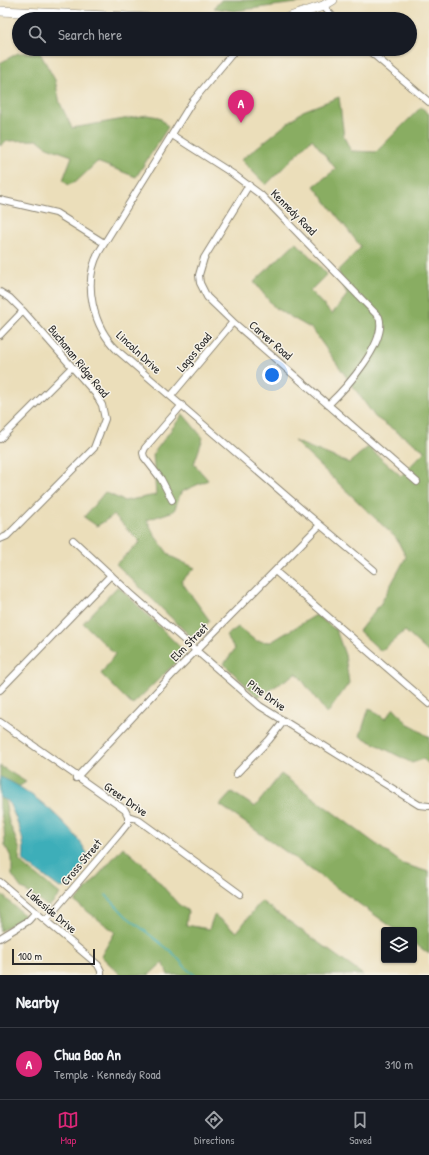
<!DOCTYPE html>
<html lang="en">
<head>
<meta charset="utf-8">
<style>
	:root { --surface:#171b24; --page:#20242c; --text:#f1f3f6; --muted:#9ea1a6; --line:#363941; --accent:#db2777 }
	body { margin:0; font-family:"Patrick Hand",sans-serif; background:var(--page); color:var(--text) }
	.controls { position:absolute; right:12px; bottom:12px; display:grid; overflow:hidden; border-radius:4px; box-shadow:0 1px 3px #0004 }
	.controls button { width:36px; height:36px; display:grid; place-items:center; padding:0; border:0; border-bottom:1px solid var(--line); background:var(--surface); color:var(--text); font:20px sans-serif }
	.scale { position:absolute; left:12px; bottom:10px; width:83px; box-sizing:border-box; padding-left:4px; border:2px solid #2b2b2b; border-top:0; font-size:11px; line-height:14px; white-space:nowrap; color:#2b2b2b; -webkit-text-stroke:3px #f7f3e8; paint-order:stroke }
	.you { position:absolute; left:272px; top:375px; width:14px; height:14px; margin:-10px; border:3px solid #fff; border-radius:50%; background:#1a73e8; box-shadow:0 0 0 6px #1a73e833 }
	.badge { display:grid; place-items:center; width:26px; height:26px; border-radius:50%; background:var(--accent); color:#fff; font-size:13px; font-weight:700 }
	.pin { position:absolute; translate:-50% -33px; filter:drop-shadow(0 1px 2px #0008) }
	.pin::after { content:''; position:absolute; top:21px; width:14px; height:12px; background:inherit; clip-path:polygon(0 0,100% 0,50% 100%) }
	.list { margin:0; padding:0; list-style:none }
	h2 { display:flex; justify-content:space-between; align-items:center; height:52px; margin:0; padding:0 16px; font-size:17px }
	h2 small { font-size:13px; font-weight:400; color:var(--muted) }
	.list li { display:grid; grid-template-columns:26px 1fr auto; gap:12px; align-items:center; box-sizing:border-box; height:72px; padding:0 16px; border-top:1px solid var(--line) }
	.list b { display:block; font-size:15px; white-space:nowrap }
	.list p { margin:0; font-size:13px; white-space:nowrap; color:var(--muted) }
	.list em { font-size:13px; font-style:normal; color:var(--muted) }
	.icon { flex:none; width:22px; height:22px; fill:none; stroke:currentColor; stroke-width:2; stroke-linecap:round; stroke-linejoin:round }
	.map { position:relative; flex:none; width:429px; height:975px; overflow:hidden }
	.search { position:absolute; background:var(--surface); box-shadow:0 1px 3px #0004; left:12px; right:12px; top:12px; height:44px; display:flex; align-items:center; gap:10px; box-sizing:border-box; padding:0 14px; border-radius:22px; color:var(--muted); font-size:15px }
	.sheet { height:124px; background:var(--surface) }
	nav { display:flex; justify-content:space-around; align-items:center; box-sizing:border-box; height:56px; border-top:1px solid var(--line); background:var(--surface); font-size:11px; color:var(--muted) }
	nav a { display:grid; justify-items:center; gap:2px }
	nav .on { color:var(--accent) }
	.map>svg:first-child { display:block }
	.forest { fill:#89ad62; stroke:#5a6c46 }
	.water { fill:#3eaeb9; stroke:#346c72 }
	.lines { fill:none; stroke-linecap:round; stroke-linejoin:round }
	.stream { stroke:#3eaeb9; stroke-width:1.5 }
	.street-casing { stroke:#8b8472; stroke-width:8 }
	.secondary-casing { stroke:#8b8472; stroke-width:10 }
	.street { stroke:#fff; stroke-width:6 }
	.secondary { stroke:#fff; stroke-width:9 }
	.labels { text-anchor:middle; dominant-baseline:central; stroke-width:3; stroke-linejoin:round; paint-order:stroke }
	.street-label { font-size:12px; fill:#2b2b2b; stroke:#f7f3e8 }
</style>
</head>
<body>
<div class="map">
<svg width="429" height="975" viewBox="0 0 429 975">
	<rect width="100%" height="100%" fill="#f7f3e8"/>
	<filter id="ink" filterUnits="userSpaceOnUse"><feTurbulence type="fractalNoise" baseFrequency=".025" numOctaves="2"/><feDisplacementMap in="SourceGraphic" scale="8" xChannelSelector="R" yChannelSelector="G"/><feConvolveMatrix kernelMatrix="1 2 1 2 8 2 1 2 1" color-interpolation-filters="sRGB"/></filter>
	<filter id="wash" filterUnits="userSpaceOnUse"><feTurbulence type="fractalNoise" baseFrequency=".012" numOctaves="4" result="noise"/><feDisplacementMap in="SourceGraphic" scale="16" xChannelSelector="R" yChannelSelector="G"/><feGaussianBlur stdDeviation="0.9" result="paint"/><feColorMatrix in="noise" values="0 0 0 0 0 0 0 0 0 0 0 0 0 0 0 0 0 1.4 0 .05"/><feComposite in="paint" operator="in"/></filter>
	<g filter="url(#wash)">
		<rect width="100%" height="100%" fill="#ebdeba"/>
		<path class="forest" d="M 221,0 L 311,0 L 312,1 L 234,11 L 214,8 Z
			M 18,53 L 40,53 L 55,80 L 60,103 L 72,128 L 147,115 L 159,117 L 168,127 L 136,177 L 97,162 L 76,182 L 68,185 L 63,180 L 72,156 L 47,147 L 38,140 L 6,141 L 0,146 L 0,63 Z
			M 339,97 L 344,137 L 351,151 L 376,152 L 421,107 L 429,114 L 429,653 L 405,631 L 381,651 L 359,631 L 381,603 L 406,557 L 396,538 L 294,441 L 349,463 L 368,447 L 401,476 L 425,451 L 375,417 L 312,329 L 275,308 L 254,282 L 296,242 L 327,274 L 310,291 L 332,314 L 347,295 L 338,270 L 361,247 L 314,186 L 336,169 L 312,139 L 266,185 L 241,160 L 303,111 Z
			M 183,414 L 203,438 L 194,464 L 208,480 L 181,492 L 174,511 L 147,520 L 155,536 L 170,556 L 195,568 L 181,581 L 210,621 L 191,637 L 116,564 L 140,542 L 114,515 L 97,526 L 84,517 L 105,492 L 124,501 L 156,495 L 153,454 Z
			M 118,586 L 186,653 L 132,705 L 101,674 L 115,654 L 83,623 Z
			M 316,615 L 336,630 L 345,655 L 349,683 L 327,714 L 297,673 L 258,697 L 224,664 L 235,649 L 226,636 L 238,627 L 256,641 L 271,642 Z
			M 369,708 L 385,719 L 394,708 L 407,723 L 429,737 L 429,764 L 423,759 L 412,763 L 360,736 Z
			M 0,766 L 26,782 L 4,796 L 9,822 L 20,850 L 19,861 L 60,894 L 49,907 L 21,888 L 12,875 L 12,859 L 5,845 L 4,828 L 0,808 Z
			M 281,774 L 403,864 L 429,872 L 429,954 L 414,943 L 414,930 L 396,930 L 220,805 L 232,792 L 255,807 Z
			M 123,847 L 147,868 L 178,904 L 188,911 L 186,925 L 209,929 L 214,915 L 237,932 L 261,901 L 363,975 L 168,975 L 163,962 L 149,975 L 121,975 L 101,956 L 115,932 L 75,902 Z
			M 0,893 L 25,916 L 0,931 Z"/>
		<path class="water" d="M 0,777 C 28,787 79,830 89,858 L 68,886 L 60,888 L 23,861 C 27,841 16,818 8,801 L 0,798 Z"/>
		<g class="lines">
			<path class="stream" d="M 106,895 L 126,916 L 173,953 L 188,970 L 195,975"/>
		</g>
	</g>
	<g filter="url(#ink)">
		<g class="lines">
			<g class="street-casing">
				<path id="street" d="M 323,6 L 335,19
					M 236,49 L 192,102 L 99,252 C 82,283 93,327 118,351 L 306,513 L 374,570
					M 367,49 L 429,102
					M 172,135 L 233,174 L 261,195 L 379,317 C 388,342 345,389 328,405
					M 249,185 L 204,258 L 199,275 L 200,283 L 207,297 L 233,322 L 417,482
					M 0,200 L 56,213 L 104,243
					M 0,292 L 10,298 L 23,311 L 95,393 L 102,405 L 105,419 L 94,448 L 7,536 L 0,539
					M 0,335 L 23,311
					M 171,396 L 233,322
					M 0,439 L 72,367
					M 172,500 L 161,479 L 144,457 L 143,453 L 145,448 L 182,405
					M 73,540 L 130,593 L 260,706 L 419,805 L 429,806
					M 275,571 L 429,704
					M 0,690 L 111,575
					M 0,722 L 125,810 L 128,816 L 137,819 L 240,894
					M 236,774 L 269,740 L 284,721
					M 76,778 L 171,676 L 320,525
					M 0,882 L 98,965 L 101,971 L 101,975
					M 46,920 L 120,833 L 128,823 L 128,816
					M 0,938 L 28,921 L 36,912"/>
			</g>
			<g class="secondary-casing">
				<path id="secondary" d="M 0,11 L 171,19
					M 284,19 L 323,6 L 333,0"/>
			</g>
			<use href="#street" class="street"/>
			<use href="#secondary" class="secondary"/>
		</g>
	</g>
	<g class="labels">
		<g class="street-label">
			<text transform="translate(294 212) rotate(45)">Kennedy Road</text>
			<text transform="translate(271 340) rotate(41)">Carver Road</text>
			<text transform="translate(139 352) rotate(43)">Lincoln Drive</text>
			<text transform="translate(194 352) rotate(-50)">Lagos Road</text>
			<text transform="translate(79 361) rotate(51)">Buchanan Ridge Road</text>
			<text transform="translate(189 642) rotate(-45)">Elm Street</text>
			<text transform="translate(267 695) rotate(36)">Pine Drive</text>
			<text transform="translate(126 799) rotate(35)">Greer Drive</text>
			<text transform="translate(81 862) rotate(-50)">Cross Street</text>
			<text transform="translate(52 911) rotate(40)">Lakeside Drive</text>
		</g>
	</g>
</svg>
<div class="controls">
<button><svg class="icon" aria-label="layers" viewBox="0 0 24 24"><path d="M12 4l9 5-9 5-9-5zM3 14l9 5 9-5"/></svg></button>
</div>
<div class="scale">100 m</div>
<div class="you"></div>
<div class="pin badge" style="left:241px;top:123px">A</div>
<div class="search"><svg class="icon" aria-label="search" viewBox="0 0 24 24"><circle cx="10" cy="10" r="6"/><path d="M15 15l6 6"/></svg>Search here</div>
</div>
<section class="sheet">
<h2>Nearby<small></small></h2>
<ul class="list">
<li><span class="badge">A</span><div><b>Chua Bao An</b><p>Temple · Kennedy Road</p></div><em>310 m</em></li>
</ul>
</section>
<nav>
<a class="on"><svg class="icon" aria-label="map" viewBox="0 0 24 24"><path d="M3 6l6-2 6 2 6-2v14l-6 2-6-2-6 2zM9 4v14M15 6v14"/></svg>Map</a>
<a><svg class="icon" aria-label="directions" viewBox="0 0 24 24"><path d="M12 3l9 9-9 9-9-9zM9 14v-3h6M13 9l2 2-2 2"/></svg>Directions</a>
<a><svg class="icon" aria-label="saved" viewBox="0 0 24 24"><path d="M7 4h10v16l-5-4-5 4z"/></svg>Saved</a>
</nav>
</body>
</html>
